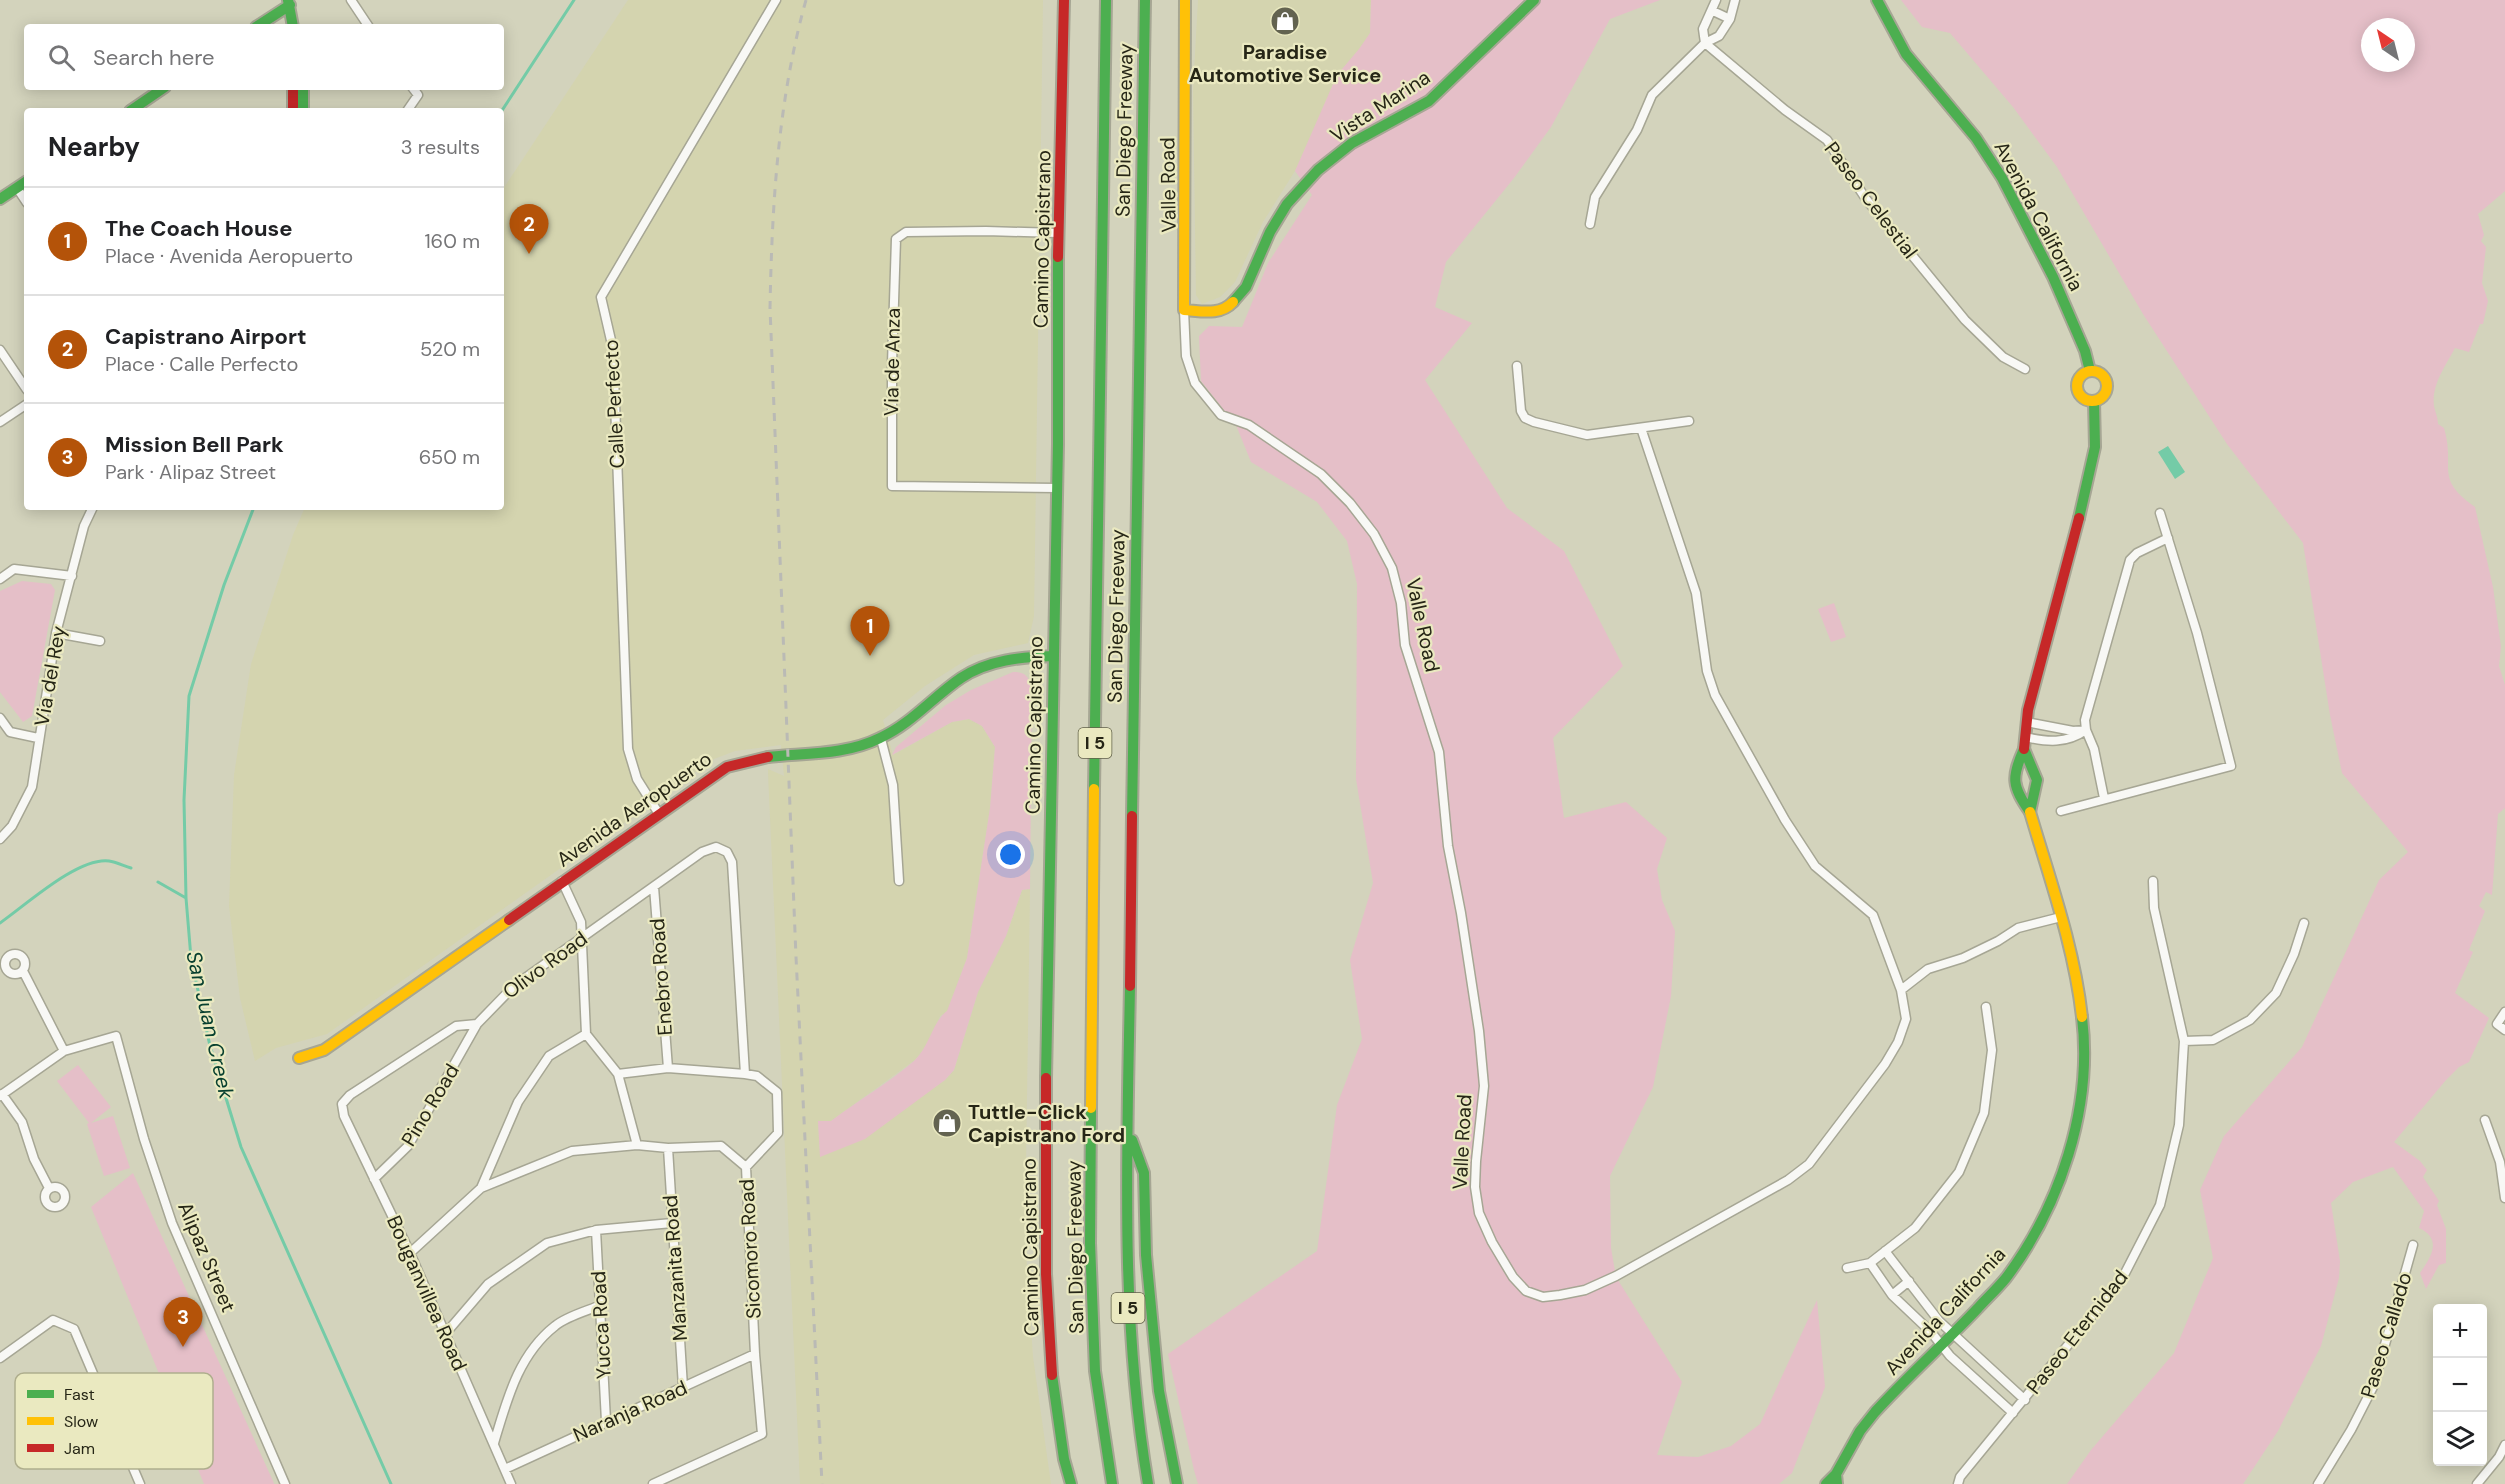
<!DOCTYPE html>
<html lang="en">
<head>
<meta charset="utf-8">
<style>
	:root { --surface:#fff; --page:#f6f6f6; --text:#202124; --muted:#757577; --line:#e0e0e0; --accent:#b45309 }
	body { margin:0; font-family:"DM Sans",sans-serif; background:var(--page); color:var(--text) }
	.controls { position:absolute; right:18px; bottom:18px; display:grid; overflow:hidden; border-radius:6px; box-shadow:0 3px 15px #0003 }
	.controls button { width:54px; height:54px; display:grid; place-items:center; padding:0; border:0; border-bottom:2px solid var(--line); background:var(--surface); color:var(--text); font:30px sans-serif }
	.compass { position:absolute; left:2361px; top:18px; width:54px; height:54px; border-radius:50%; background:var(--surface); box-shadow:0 3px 15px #0003; rotate:325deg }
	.you { position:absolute; left:1011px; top:855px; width:21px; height:21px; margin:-15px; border:4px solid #fff; border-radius:50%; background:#1a73e8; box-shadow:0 0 0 9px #1a73e833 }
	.badge { display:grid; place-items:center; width:39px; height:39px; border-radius:50%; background:var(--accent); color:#fff; font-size:20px; font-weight:700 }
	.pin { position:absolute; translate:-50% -50px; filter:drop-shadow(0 2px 3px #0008) }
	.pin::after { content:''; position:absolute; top:32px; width:21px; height:18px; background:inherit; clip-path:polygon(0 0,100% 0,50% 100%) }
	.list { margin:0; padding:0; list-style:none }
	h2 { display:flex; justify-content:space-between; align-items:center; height:78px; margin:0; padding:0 24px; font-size:26px }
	h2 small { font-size:20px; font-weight:400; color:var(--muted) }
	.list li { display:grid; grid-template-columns:39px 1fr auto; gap:18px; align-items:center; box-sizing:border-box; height:108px; padding:0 24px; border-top:2px solid var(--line) }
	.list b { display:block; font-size:22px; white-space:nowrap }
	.list p { margin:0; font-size:20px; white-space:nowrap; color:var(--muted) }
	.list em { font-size:20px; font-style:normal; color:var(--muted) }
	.icon { flex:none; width:33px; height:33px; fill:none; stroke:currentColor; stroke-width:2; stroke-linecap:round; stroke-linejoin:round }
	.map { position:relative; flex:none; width:2505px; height:1484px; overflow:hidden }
	.search { position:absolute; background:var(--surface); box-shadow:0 3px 15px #0003; left:24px; top:24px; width:480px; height:66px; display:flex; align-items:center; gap:15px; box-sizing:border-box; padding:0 21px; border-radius:6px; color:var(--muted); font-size:22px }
	.panel { position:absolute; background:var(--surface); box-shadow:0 3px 15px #0003; left:24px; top:108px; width:480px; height:402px; border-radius:6px }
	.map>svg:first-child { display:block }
	.built { fill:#d4d4af }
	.green { fill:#e5bfc8; fill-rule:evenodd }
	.water { fill:#74cba7 }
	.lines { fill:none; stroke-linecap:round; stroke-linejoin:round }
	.stream { stroke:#74cba7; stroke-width:3 }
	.street-casing { stroke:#a6a694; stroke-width:11 }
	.fast-casing { stroke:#a6a694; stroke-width:14 }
	.slow-casing { stroke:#a6a694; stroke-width:14 }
	.jam-casing { stroke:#a6a694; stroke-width:14 }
	.street { stroke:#f8f8f5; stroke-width:8 }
	.fast { stroke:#4caf50; stroke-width:10 }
	.slow { stroke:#ffc107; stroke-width:10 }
	.jam { stroke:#c62828; stroke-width:10 }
	.rail { stroke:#babab5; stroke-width:3; stroke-dasharray:8 8; stroke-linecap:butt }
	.labels { text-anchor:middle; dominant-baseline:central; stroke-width:4.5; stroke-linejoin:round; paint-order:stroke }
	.shield { fill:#eae9c0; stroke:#616049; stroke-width:1.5 }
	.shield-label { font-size:18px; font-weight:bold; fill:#262616 }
	.poi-label { font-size:20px; font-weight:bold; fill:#262616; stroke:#eae9c0 }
	.street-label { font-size:20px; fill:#262616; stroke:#eae9c0 }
	.water-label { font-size:21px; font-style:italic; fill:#08402f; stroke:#eae9c0 }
	.key { fill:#eae9c0; stroke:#afae8d; stroke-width:1.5 }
	.key-label { font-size:16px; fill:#262616 }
</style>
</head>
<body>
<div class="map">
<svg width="2505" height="1484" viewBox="0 0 2505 1484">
	<rect width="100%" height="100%" fill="#d3d3bc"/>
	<path class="built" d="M 628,0 L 1043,0 L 1034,616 L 1028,643 L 974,655 L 925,686 L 883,720 L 893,755 L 952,722 L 969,719 L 982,726 L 995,747 L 990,808 L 967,958 L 947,1012 L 940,1016 L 929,1043 L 915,1060 L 831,1121 L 818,1122 L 820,1156 L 945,1080 L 954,1070 L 978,992 L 1006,936 L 1022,890 L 1030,889 L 1025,1237 L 1033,1357 L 1051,1484 L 800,1484 L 768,773 L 768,769 L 784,776 L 781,745 L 735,751 L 714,759 L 327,1034 L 276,1048 L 255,1061 L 240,998 L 229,906 L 234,775 L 251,664 L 293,535 L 305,507 L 501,507 L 501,192 Z
		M 1198,0 L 1371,0 L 1370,33 L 1295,171 L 1263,222 L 1235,282 L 1220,297 L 1202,304 L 1196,295 L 1193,90 Z"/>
	<path class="green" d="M 1371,0 L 1660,0 L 1610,19 L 1551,127 L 1514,178 L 1446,262 L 1435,307 L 1472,323 L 1425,380 L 1507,508 L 1564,551 L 1623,666 L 1553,738 L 1564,818 L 1626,802 L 1667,838 L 1657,869 L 1662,900 L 1675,931 L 1671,996 L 1653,1087 L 1610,1176 L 1611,1248 L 1616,1277 L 1682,1382 L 1657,1455 L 1698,1457 L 1731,1446 L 1760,1424 L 1817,1300 L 1825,1387 L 1792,1473 L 1779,1484 L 1198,1484 L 1194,1470 L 1168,1354 L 1317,1251 L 1337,1105 L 1362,1039 L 1350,960 L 1373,883 L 1356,779 L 1357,584 L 1347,541 L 1317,502 L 1251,462 L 1236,425 L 1201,381 L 1199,336 L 1209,326 L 1242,327 L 1268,263 L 1312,195 L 1295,171 L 1337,75 L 1359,49 L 1370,33 Z
		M 1901,0 L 2505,0 L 2505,191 L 2478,214 L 2484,235 L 2481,241 L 2486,247 L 2482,283 L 2488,301 L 2483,324 L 2480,324 L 2469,352 L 2455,348 C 2446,365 2431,385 2434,406 C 2435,412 2438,417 2438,424 L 2444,428 C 2456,469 2433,477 2475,507 L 2493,587 L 2501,647 L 2499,666 L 2505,685 L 2505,808 L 2498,814 L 2492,895 L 2486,892 L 2479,906 L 2485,911 L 2469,950 L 2473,952 L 2455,993 L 2489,1018 L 2469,1062 L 2459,1067 L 2446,1080 L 2394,1142 L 2420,1161 L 2427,1170 L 2423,1177 L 2439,1201 L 2437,1205 L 2446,1229 L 2446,1263 L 2439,1265 L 2426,1289 L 2420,1273 C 2431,1257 2443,1239 2419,1228 L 2424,1211 L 2393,1167 L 2353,1182 L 2331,1203 L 2340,1261 L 2339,1278 L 2321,1346 L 2278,1431 L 2243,1484 L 2067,1484 L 2091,1450 L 2174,1353 L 2213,1258 L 2200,1190 L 2224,1136 L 2302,1047 L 2379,880 L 2408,852 L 2342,773 L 2330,715 L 2303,543 L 2227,444 L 2143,314 L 2057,167 L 2013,107 L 1950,33 L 1922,27 ZM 2370,27 L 2406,27 L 2406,63 L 2370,63 Z
		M 22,581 L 51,584 L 55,590 L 32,716 L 23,722 L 0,692 L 0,591 Z
		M 1834,603 L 1846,637 L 1831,642 L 1818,609 Z
		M 1013,672 C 1025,672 1028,676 1032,687 L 1030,889 L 1022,890 L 1006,936 L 978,992 L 954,1070 L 945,1080 L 865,1139 L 820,1157 L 818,1121 L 831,1121 C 857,1101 890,1082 914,1061 C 930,1046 932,1022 947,1011 L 967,958 L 990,808 L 995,747 L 982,726 L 969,719 L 952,722 L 892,755 L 896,747 L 946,705 L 971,690 Z
		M 78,1065 L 111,1107 L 91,1123 L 113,1116 L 130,1168 L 104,1176 L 87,1124 L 89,1123 L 57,1081 Z
		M 133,1173 L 273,1481 L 274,1484 L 204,1484 L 91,1207 Z"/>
	<path class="water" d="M 2168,446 L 2185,472 L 2175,479 L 2158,452 Z"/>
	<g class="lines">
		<path class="stream" d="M 501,112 L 574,0
			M 254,507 L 224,585 L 189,696 L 184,800 L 186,898 L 191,958 L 210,1046 L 241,1147 L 391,1484
			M 158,882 L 186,898
			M 0,923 C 26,905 78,857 109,861 C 116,862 124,866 131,868"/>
		<g class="street-casing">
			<path id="street" d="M 351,0 L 369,27
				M 1713,11 L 1730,19
				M 1705,43 L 1785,110 L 1827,140 L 1866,199 L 1965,320 L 2003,357 L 2025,369
				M 1705,43 L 1703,29 L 1716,0
				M 407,111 L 418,95 L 412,87
				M 17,188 L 27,203
				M 1590,224 L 1595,197 L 1637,130 L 1652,95 L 1705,43 L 1719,36 L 1730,19 L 1735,0
				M 1184,310 L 1186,356 L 1195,383 L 1221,415 L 1249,425 L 1321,474 L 1350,503 L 1374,534 L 1392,568 L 1401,603 L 1405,645 L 1439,752 L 1448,846 L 1461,913 L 1479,1031 L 1484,1086 L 1476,1161 L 1475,1187 L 1479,1213 L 1492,1242 L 1513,1277 L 1526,1291 L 1543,1297 L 1560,1295 L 1585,1290 L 1616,1276 L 1788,1180 L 1809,1164 L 1885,1064 L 1898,1042 L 1906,1019 L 1901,990 L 1873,915 L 1815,866 L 1785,820 L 1715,695 L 1707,671 L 1696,593 L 1641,428
				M 0,350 L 27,390
				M 1517,366 L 1521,411 L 1525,418 L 1534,422 L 1587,435 L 1689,421
				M 0,422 L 27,404
				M 1056,488 L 892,486 L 892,364 L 896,239 L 906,232 L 986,231 L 1058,233
				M 0,579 L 14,569 L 72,576
				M 56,633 L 100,641
				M 0,718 L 10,732 L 38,738
				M 2026,722 L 2073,731 L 2085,730
				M 2025,737 C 2047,742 2066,744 2086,730
				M 881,739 L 893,785 L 899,881
				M 2104,798 L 2094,749 L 2086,730 L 2085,720 L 2130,560 L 2137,553 L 2168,538
				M 2061,811 L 2231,766 L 2197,633 L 2160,513
				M 659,814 L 637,779 L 628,749 L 613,349 L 601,297 L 776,0
				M 0,839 L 12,826 L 32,787 L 56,633 L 84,526 L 93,507
				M 654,887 L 668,1068
				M5 964a10 10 0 1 1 20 0a10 10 0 1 1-20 0Z
				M 23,971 L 64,1051
				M 1901,990 L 1928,969 L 1963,958 L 1998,941 L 2018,928 L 2061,917
				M 2505,1012 L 2497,1024 L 2505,1030
				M 586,1034 L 618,1074 L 637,1145
				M 2184,1041 L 2213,1040 L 2250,1020 L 2276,993 L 2294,954 L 2304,923
				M 618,1074 L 668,1068 L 745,1074
				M 2,1094 L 22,1122 L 34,1159 L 49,1188
				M 0,1096 L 64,1051 L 116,1036 L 144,1139 L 172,1223 L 285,1484
				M 2485,1120 L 2500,1162 L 2505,1198
				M 668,1148 L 683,1387
				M 374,1179 L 408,1146 L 477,1024
				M45 1197a10 10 0 1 1 20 0a10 10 0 1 1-20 0Z
				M 481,1188 L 518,1102 L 549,1056 L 586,1034 L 581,922 L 562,881
				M 596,1230 L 606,1421
				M 1885,1251 L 1939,1321 L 2025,1400
				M 410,1253 L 481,1188 L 572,1151 L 637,1145 L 668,1148 L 721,1146 L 746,1167
				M 1870,1263 L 1892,1295 L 1931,1332 L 1950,1356 L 2013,1413
				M 1847,1268 L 1870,1263 L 1915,1228 L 1959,1172 L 1984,1113 L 1992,1050 L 1986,1007
				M 1892,1295 L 1909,1281
				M 446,1333 L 488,1284 L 547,1243 L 596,1230 L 672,1223
				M 0,1358 L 53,1320 L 74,1329 L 140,1484
				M 494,1443 C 507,1400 518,1355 555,1326 C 567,1316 587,1311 601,1305
				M 505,1469 L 755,1354
				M 511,1484 L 410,1253 L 344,1116 L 342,1104 L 350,1095 L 456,1026 L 477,1024 L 514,986 L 702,852 L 716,847 L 727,852 L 732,862 L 745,1074 L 757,1076 L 777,1092 L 778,1133 L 746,1167 L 755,1354 L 762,1434 L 653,1484
				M 1958,1484 L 1960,1477 L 2122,1279 L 2160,1205 L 2179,1125 L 2184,1041 L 2154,908 L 2153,881
				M 2318,1484 L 2351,1430 L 2373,1387 L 2413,1245
				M 2477,1484 L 2499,1457 L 2505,1445"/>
		</g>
		<g class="fast-casing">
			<path id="fast" d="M 288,0 L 293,27
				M 1877,0 L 1906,54 L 1976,138 L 2002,178 L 2053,277 L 2085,351 L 2090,371
				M 256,27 L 290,5
				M 303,87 L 303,111
				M 130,111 L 165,87
				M 0,199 L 27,181
				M 1233,302 L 1246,287 L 1270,232 L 1287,204 L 1318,170 L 1352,143 L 1429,101 L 1534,0
				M 2079,518 L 2095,447 L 2094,401
				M 2024,749 L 2037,780 L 2030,812 C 2012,786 2011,778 2024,749 Z
				M 768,757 C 806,753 846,755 880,738 C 911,724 933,697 961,678 C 988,660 1021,657 1053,656
				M 1094,789 L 1106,0
				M 1132,816 L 1145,0
				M 1130,986 C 1127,1153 1120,1319 1148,1484
				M 1046,1078 L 1058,444 L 1058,257
				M 1091,1108 L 1090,1243 L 1095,1371 L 1112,1484
				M 1132,1140 L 1144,1173 L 1146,1255 L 1159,1391 L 1177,1484
				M 1052,1375 L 1064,1459 L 1071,1484
				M 1836,1474 L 1860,1431 L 1875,1412 C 1908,1376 1944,1344 1978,1308 C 1987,1298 1997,1289 2006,1278 C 2060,1206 2093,1108 2082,1017
				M 1826,1484 L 1836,1474 L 1837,1484"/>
		</g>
		<g class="slow-casing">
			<path id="slow" d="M 1185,0 L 1184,310 C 1201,311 1220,316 1233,302
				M2077 386a15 15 0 1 1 30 0a15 15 0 1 1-30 0Z
				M 2030,812 C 2050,880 2074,946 2082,1017
				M 299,1058 L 324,1050 L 509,920
				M 1091,1108 L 1094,789"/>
		</g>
		<g class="jam-casing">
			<path id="jam" d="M 293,87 L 293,111
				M 1058,257 L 1064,0
				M 2024,749 L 2028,710 L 2079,518
				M 509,920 L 727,767 L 768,757
				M 1130,986 L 1132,816
				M 1046,1078 L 1046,1274 L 1052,1375"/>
		</g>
		<use href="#street" class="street"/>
		<use href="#fast" class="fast"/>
		<use href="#slow" class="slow"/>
		<use href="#jam" class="jam"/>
		<path class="rail" d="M 806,0 C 778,100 772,204 770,308 L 796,957 L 822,1484"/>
	</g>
	<defs>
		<g id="shop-disc" transform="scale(1.5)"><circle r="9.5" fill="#636350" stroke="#eae9c0"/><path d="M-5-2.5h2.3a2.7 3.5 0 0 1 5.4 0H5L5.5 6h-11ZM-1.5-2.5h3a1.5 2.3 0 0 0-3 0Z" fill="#fff"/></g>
	</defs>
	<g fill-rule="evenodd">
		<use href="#shop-disc" x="1285" y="21"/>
		<use href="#shop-disc" x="947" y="1123"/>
	</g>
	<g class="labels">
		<g class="shield">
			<rect x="1078.5" y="728" width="33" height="30" rx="4.5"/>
			<rect x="1111.5" y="1293" width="33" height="30" rx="4.5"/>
		</g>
		<g class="shield-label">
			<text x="1095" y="743">I 5</text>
			<text x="1128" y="1308">I 5</text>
		</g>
		<g class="poi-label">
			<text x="1285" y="52">Paradise<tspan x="1285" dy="23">Automotive Service</tspan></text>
			<text x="968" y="1112" text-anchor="start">Tuttle-Click<tspan x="968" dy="23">Capistrano Ford</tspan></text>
		</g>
		<g class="street-label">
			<text transform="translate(1380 106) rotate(-33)">Vista Marina</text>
			<text transform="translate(1124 130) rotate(-89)">San Diego Freeway</text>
			<text transform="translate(1168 185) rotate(-91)">Valle Road</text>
			<text transform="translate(1871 200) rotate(53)">Paseo Celestial</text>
			<text transform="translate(2039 216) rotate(62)">Avenida California</text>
			<text transform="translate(1042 239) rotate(-89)">Camino Capistrano</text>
			<text transform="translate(892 362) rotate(-89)">Via de Anza</text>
			<text transform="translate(614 404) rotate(-93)">Calle Perfecto</text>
			<text transform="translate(1116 616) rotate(-89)">San Diego Freeway</text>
			<text transform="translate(1423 625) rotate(78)">Valle Road</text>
			<text transform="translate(50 676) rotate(-80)">Via del Rey</text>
			<text transform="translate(1034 725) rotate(-89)">Camino Capistrano</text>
			<text transform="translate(634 809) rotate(-35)">Avenida Aeropuerto</text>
			<text transform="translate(545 965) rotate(-36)">Olivo Road</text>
			<text transform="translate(661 977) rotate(-94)">Enebro Road</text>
			<text transform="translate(430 1105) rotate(-59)">Pino Road</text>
			<text transform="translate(1462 1142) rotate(-87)">Valle Road</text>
			<text transform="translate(1030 1247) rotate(-91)">Camino Capistrano</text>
			<text transform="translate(1075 1247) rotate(-91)">San Diego Freeway</text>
			<text transform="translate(750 1249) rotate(-93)">Sicomoro Road</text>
			<text transform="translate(207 1257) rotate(67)">Alipaz Street</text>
			<text transform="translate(675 1268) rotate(-94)">Manzanita Road</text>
			<text transform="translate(427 1293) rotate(66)">Bouganvillea Road</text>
			<text transform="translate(1945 1311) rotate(-47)">Avenida California</text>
			<text transform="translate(601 1325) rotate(-93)">Yucca Road</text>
			<text transform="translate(2077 1332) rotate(-52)">Paseo Eternidad</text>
			<text transform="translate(2386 1335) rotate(-73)">Paseo Callado</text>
			<text transform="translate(630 1411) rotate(-24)">Naranja Road</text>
		</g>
		<g class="water-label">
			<text transform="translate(210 1025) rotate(77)">San Juan Creek</text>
		</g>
	</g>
	<rect x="15" y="1373" width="198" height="96" rx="9" class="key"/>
	<rect x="27" y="1390" width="27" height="8" fill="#4caf50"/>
	<rect x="27" y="1417" width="27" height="8" fill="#ffc107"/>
	<rect x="27" y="1444" width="27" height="8" fill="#c62828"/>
	<g class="key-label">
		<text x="64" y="1400">Fast</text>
		<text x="64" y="1427">Slow</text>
		<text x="64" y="1454">Jam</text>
	</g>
</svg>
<div class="controls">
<button>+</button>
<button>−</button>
<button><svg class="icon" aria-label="layers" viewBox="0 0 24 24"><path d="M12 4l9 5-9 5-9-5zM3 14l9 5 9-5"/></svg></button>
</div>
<svg class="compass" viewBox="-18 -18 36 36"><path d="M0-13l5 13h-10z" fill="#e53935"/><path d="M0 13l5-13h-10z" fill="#757577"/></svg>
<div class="you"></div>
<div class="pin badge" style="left:870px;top:656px">1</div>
<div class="pin badge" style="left:529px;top:254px">2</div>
<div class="pin badge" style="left:183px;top:1347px">3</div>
<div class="search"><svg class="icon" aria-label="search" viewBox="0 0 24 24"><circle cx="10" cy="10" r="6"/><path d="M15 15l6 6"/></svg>Search here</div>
<section class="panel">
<h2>Nearby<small>3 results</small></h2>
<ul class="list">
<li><span class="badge">1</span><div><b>The Coach House</b><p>Place · Avenida Aeropuerto</p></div><em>160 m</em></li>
<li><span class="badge">2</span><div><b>Capistrano Airport</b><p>Place · Calle Perfecto</p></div><em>520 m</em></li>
<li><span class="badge">3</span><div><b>Mission Bell Park</b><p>Park · Alipaz Street</p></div><em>650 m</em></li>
</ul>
</section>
</div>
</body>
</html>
